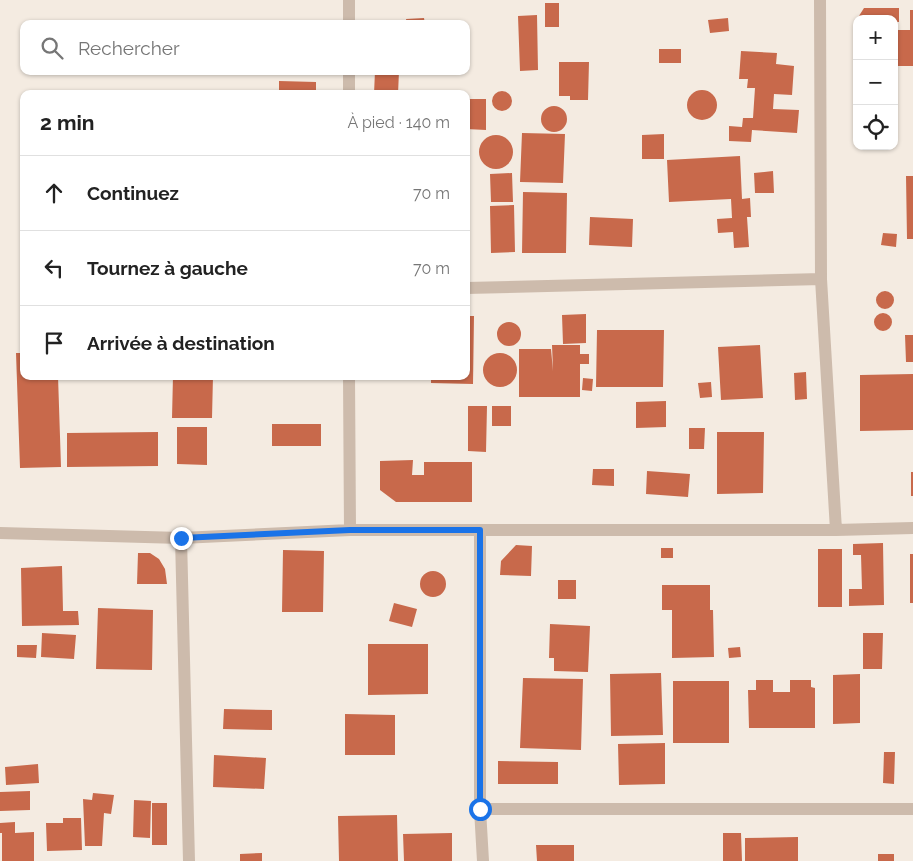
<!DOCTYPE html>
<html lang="fr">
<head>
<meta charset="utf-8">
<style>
	:root { --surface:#fff; --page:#f6f6f6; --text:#222; --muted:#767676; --line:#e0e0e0 }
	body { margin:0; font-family:Raleway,sans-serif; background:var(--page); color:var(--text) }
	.controls { position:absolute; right:15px; top:15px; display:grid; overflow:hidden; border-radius:10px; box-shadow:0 1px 4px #0004 }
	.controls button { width:45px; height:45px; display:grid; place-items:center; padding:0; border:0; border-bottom:1px solid var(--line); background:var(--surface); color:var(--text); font:25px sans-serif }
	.stop { position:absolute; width:15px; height:15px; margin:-11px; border:4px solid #1a73e8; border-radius:50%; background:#fff }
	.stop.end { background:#1a73e8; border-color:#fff; box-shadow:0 1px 5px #0008 }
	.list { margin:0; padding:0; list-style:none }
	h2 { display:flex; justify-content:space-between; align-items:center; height:65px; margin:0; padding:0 20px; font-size:21px }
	h2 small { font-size:16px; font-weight:400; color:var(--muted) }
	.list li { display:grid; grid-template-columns:32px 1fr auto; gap:15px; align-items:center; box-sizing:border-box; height:75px; padding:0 20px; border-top:1px solid var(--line) }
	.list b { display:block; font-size:19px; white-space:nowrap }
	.list em { font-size:16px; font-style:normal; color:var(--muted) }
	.icon { flex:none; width:28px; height:28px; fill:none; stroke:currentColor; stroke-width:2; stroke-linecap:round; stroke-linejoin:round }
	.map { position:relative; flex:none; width:913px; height:861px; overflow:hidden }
	.search { position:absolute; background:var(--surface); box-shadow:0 1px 4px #0004; left:20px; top:20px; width:450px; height:55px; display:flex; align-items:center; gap:12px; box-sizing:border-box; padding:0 18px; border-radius:10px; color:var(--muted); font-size:19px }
	.panel { position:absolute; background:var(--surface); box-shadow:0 1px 4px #0004; left:20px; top:90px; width:450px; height:290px; border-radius:10px }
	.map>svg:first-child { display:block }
	.building { fill:#c8694b }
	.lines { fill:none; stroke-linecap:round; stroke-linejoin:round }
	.minor { stroke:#cdbbac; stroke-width:12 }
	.route { stroke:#1a73e8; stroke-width:6 }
</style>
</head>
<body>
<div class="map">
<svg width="913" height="861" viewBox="0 0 913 861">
	<rect width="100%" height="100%" fill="#f4ebe1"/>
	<path class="building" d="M 545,3 L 559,3 L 559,27 L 545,27 Z
		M 864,8 L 899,8 L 899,22 L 894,22 L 894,19 L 857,19 Z
		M 910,10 L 913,10 L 913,66 L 894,66 L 894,30 L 910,30 Z
		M 537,15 L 538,70 L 520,71 L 518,16 Z
		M 424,18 L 425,24 L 407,24 L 406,19 Z
		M 728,18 L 729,31 L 710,33 L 708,20 Z
		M 659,49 L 681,49 L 681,63 L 659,63 Z
		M 741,51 L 777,53 L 776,64 L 794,66 L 792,95 L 774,94 L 773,109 L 799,110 L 797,133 L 752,130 L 751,142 L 729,141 L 729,126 L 742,127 L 743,118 L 753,118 L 755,88 L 747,88 L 748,79 L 739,79 Z
		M 559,62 L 589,62 L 588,100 L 570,100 L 570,96 L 559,96 Z
		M 375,71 L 399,71 L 398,94 L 374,94 Z
		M 279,81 L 316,82 L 316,94 L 279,94 Z
		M687 105a15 15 0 1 1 30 0a15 15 0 1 1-30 0Z
		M492 101a10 10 0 1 1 20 0a10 10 0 1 1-20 0Z
		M 466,99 L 486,99 L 486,130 L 466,129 Z
		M541 119a13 13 0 1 1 26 0a13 13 0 1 1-26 0Z
		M 522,133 L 565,134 L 563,183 L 520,182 Z
		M 664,134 L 664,159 L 642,159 L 642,135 Z
		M479 152a17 17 0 1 1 34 0a17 17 0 1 1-34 0Z
		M 740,156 L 742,199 L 750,198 L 751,217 L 747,217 L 749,247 L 734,248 L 733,232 L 718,233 L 717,219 L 732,218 L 731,199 L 669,202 L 667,160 Z
		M 773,171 L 774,193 L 755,193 L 754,173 Z
		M 512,173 L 513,202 L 491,202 L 490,174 Z
		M 906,176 L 913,176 L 913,239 L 907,239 Z
		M 523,192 L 567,193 L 566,253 L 522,253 Z
		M 514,205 L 515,252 L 491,253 L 490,206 Z
		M 590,217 L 633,219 L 632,247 L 589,245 Z
		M 883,233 L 897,234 L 896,247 L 881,245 Z
		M876 300a9 9 0 1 1 18 0a9 9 0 1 1-18 0Z
		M874 322a9 9 0 1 1 18 0a9 9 0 1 1-18 0Z
		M 586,314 L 586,343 L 563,344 L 562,315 Z
		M 466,316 L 474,316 L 473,384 L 431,383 L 431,376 L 466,376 Z
		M497 334a12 12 0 1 1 24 0a12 12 0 1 1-24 0Z
		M 597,330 L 664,330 L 663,387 L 596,387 Z
		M 905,335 L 913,335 L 913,362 L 906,362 Z
		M 552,345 L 580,345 L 580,354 L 589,354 L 589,364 L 580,364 L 580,397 L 519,397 L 519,349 L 551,349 L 553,371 Z
		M 760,345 L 763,398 L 721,400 L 718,347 Z
		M483 370a17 17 0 1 1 34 0a17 17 0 1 1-34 0Z
		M 16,353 L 24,353 L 24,376 L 58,376 L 61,467 L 20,468 Z
		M 806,372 L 807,399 L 795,400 L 794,373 Z
		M 913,374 L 913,430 L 860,431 L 860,375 Z
		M 173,376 L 213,376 L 212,418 L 172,418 Z
		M 583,378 L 593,379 L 592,391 L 582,390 Z
		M 711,382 L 712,397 L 700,398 L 698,383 Z
		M 666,401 L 666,427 L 636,428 L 636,402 Z
		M 468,406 L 487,406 L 486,452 L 468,451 Z
		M 492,406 L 511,406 L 511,426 L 492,426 Z
		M 272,424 L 321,424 L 321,446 L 272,446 Z
		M 177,427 L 207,427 L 207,465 L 177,464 Z
		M 689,428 L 705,428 L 704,449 L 689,449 Z
		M 158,432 L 158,466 L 67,467 L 67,433 Z
		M 717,432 L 764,432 L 763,493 L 717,494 Z
		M 413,460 L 412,475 L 424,475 L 424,462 L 472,462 L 472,502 L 396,502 L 380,490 L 380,461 Z
		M 593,469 L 614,469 L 614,486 L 592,485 Z
		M 647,471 L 690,474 L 688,497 L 646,494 Z
		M 911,472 L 913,472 L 913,496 L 911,496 Z
		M 883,543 L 884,605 L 849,606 L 849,589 L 862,589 L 861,555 L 853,555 L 853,544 Z
		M 516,545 L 532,546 L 531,576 L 500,575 L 501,561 Z
		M 661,548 L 673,548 L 673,558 L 661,558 Z
		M 818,549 L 842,549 L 842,607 L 818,607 Z
		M 283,550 L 324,551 L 323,612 L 282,612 Z
		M 138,553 L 150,553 L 159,559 L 165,569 L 167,584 L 137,584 Z
		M 910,554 L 913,554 L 913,603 L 910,603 Z
		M 62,566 L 63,611 L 78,611 L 79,625 L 22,626 L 21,568 Z
		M420 584a13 13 0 1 1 26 0a13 13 0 1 1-26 0Z
		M 558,580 L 576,580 L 576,599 L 558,599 Z
		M 662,585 L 710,585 L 710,610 L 713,610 L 714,657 L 672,658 L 672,610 L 662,610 Z
		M 394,603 L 417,609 L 412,627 L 389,621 Z
		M 98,608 L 153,610 L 152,670 L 96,669 Z
		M 550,624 L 590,626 L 588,672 L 554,671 L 554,658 L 549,658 Z
		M 42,633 L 76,635 L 74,659 L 41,657 Z
		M 863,633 L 883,633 L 882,669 L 863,669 Z
		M 368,644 L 428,644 L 428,694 L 368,695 Z
		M 17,645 L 37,645 L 36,658 L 17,657 Z
		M 740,647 L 741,657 L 729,658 L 728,648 Z
		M 661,673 L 663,735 L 611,736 L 610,674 Z
		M 860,674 L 860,723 L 833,724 L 833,675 Z
		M 523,678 L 583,679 L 581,750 L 520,748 Z
		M 756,680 L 773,680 L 773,692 L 790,692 L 790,680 L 811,680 L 811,687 L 815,688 L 815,728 L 749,728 L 748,690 L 756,690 Z
		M 673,681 L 729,681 L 729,743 L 673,743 Z
		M 224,709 L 272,710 L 272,730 L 223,729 Z
		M 345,714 L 395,715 L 395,755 L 345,755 Z
		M 665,743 L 665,784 L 619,785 L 618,744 Z
		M 884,752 L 895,752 L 894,784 L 883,783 Z
		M 214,755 L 266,758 L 264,789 L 213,787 Z
		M 498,761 L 558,762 L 558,784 L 498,784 Z
		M 38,764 L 39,783 L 6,785 L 5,767 Z
		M 30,791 L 30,810 L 0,811 L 0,792 Z
		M 93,793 L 114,795 L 111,814 L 104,813 L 102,846 L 85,846 L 83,799 L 92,800 Z
		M 134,800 L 151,801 L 150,838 L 133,837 Z
		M 152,803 L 167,803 L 167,845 L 152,845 Z
		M 397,815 L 398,861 L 339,861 L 338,816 Z
		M 63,818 L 81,818 L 82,850 L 47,851 L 46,823 L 63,823 Z
		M 15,822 L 15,833 L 34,832 L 34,861 L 2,861 L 2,833 L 0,833 L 0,823 Z
		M 452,833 L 452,861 L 404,861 L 403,834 Z
		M 723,833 L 741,833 L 742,861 L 723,861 Z
		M 798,837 L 798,861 L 745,861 L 745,838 Z
		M 536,845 L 574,845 L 574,861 L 537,861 Z
		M 262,853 L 262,861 L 240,861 L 240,854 Z
		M 878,854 L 894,854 L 894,861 L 878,861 Z"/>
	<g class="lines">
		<path class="minor" d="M 820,0 L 821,279 L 836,530
			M 349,24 L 349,0
			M 349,94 L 349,71
			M 466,288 L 821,279
			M 349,376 L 350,530
			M 480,530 L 480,809 L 483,861
			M 0,533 L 181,538 L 350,530 L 836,530 L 913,528
			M 181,538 L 189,861
			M 480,809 L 913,809"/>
	</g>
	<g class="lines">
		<path class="route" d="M 181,538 L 350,530 L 480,530 L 480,809"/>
	</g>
</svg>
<div class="controls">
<button>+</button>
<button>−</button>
<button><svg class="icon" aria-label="locate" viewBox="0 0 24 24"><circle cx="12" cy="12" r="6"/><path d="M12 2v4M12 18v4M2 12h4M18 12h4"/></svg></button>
</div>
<div class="stop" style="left:480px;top:809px"></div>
<div class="stop end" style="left:181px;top:538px"></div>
<div class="search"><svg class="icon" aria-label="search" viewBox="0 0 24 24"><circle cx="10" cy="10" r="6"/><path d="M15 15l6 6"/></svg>Rechercher</div>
<section class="panel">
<h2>2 min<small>À pied · 140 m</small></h2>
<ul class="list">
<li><svg class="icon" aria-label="ahead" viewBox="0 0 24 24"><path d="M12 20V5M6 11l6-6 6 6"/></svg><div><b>Continuez</b></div><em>70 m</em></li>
<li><svg class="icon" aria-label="left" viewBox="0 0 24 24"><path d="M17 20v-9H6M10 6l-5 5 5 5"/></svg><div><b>Tournez à gauche</b></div><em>70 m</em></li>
<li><svg class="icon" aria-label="arrive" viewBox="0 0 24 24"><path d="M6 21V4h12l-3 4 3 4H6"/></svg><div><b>Arrivée à destination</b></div></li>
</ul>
</section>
</div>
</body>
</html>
